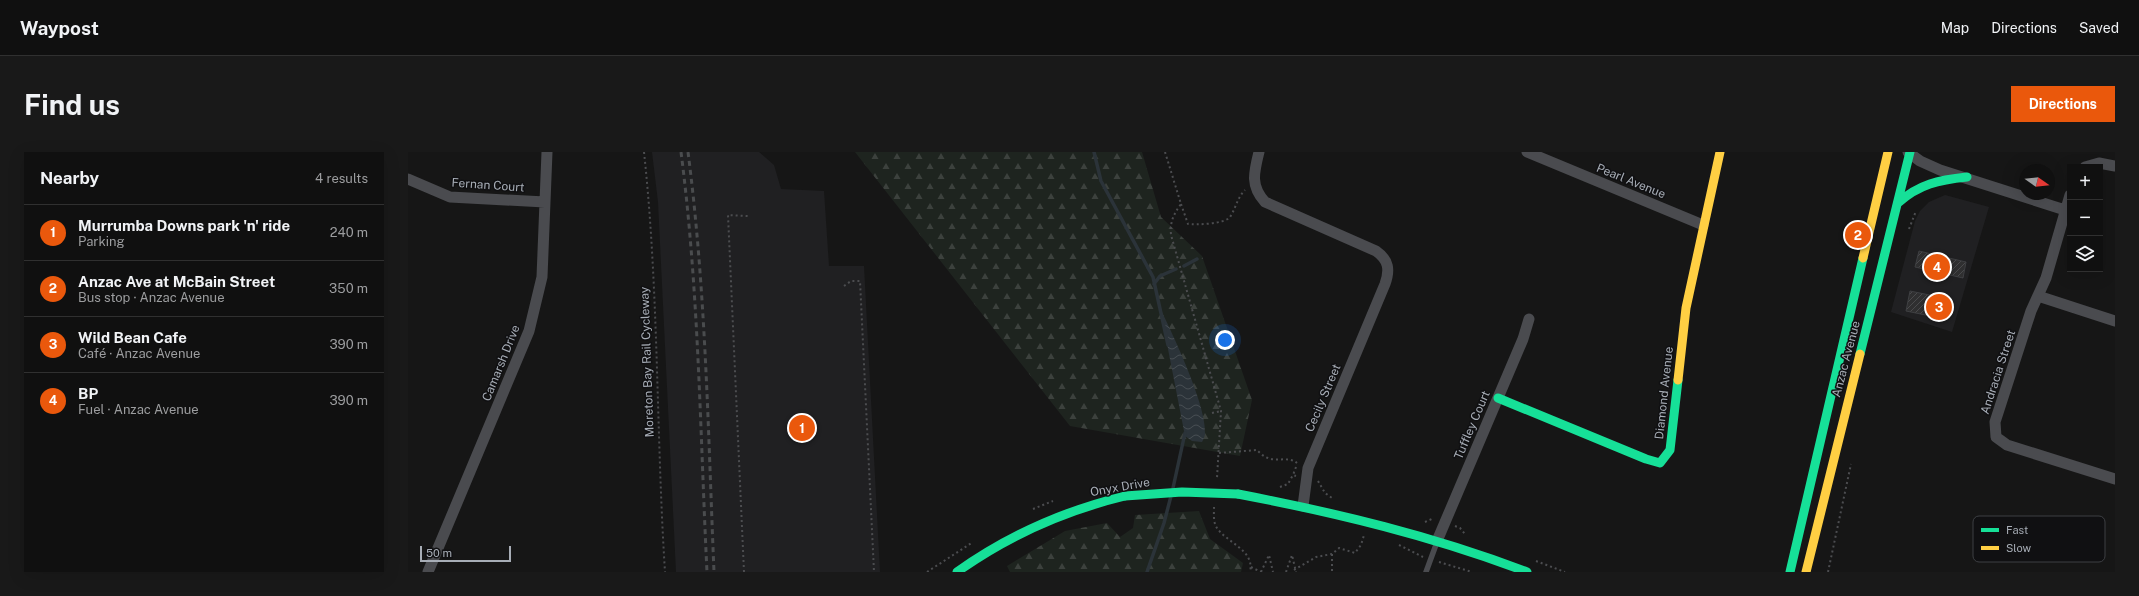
<!DOCTYPE html>
<html lang="en">
<head>
<meta charset="utf-8">
<style>
	:root { --surface:#101010; --page:#191919; --text:#f1f3f6; --muted:#9c9d9f; --line:#303030; --accent:#ea580c }
	body { margin:0; font-family:"Public Sans",sans-serif; background:var(--page); color:var(--text) }
	.controls { position:absolute; right:12px; top:12px; display:grid; overflow:hidden; border-radius:0px; box-shadow:0 4px 16px #0002 }
	.controls button { width:36px; height:36px; display:grid; place-items:center; padding:0; border:0; border-bottom:1px solid var(--line); background:var(--surface); color:var(--text); font:20px sans-serif }
	.compass { position:absolute; left:1611px; top:12px; width:36px; height:36px; border-radius:50%; background:var(--surface); box-shadow:0 4px 16px #0002; rotate:104deg }
	.scale { position:absolute; left:12px; bottom:10px; width:91px; box-sizing:border-box; padding-left:4px; border:2px solid #a7adb6; border-top:0; font-size:11px; line-height:14px; white-space:nowrap; color:#a7adb6; -webkit-text-stroke:3px #101012; paint-order:stroke }
	.you { position:absolute; left:817px; top:188px; width:14px; height:14px; margin:-10px; border:3px solid #fff; border-radius:50%; background:#1a73e8; box-shadow:0 0 0 6px #1a73e833 }
	.badge { display:grid; place-items:center; width:26px; height:26px; border-radius:50%; background:var(--accent); color:#fff; font-size:13px; font-weight:700 }
	.pin { position:absolute; translate:-50% -50%; border:2px solid #fff; box-shadow:0 1px 4px #0006 }
	.list { margin:0; padding:0; list-style:none }
	h2 { display:flex; justify-content:space-between; align-items:center; height:52px; margin:0; padding:0 16px; font-size:17px }
	h2 small { font-size:13px; font-weight:400; color:var(--muted) }
	.list li { display:grid; grid-template-columns:26px 1fr auto; gap:12px; align-items:center; box-sizing:border-box; height:56px; padding:0 16px; border-top:1px solid var(--line) }
	.list b { display:block; font-size:15px; white-space:nowrap }
	.list p { margin:0; font-size:13px; white-space:nowrap; color:var(--muted) }
	.list em { font-size:13px; font-style:normal; color:var(--muted) }
	.icon { flex:none; width:22px; height:22px; fill:none; stroke:currentColor; stroke-width:2; stroke-linecap:round; stroke-linejoin:round }
	.map { position:relative; flex:none; width:1707px; height:420px; overflow:hidden; border-radius:0px }
	header { display:flex; align-items:center; gap:24px; box-sizing:border-box; height:56px; padding:0 20px; background:var(--surface); border-bottom:1px solid var(--line) }
	header strong { font-size:19px }
	nav { display:flex; gap:22px; margin-inline-start:auto; font-size:14px }
	.intro { display:flex; align-items:center; justify-content:space-between; box-sizing:border-box; height:96px; padding:0 24px }
	h1 { margin:0; font-size:28px }
	.button { padding:10px 18px; border-radius:0px; background:var(--accent); color:#fff; font-size:14px; font-weight:700 }
	main { display:flex; gap:24px; padding:0 24px }
	aside { flex:1; background:var(--surface); border-radius:0px; box-shadow:0 4px 16px #0002 }
	.map>svg:first-child { display:block }
	.built { fill:#202022 }
	.forest { fill:url(#forest-firs) }
	.water { fill:url(#water-waves) }
	.lines { fill:none; stroke-linecap:round; stroke-linejoin:round }
	.stream { stroke:#2b3339; stroke-width:3.5 }
	.building { fill:url(#building-hatch); stroke:#3e3f42 }
	.path { stroke:#4c4d50; stroke-width:2; stroke-dasharray:2 3; stroke-linecap:butt }
	.lane { stroke:#4a4b4f; stroke-width:5.5 }
	.street { stroke:#4a4b4f; stroke-width:11 }
	.fast { stroke:#16e098; stroke-width:9 }
	.slow { stroke:#ffcf43; stroke-width:9 }
	.rail { stroke:#4a4c4e; stroke-width:3; stroke-dasharray:5 4; stroke-linecap:butt }
	.fast-bridge { stroke:#16e098; stroke-width:9 }
	.labels { text-anchor:middle; dominant-baseline:central; stroke-width:3; stroke-linejoin:round; paint-order:stroke }
	.street-label { font-size:12px; fill:#a7adb6; stroke:#101012 }
	.key { fill:#101012; stroke:#3d3f43; stroke-width:1 }
	.key-label { font-size:11px; fill:#a7adb6 }
</style>
</head>
<body>
<header>
<strong>Waypost</strong>
<nav><a>Map</a><a>Directions</a><a>Saved</a></nav>
</header>
<div class="intro"><h1>Find us</h1><a class="button">Directions</a></div>
<main>
<aside>
<h2>Nearby<small>4 results</small></h2>
<ul class="list">
<li><span class="badge">1</span><div><b>Murrumba Downs park 'n' ride</b><p>Parking</p></div><em>240 m</em></li>
<li><span class="badge">2</span><div><b>Anzac Ave at McBain Street</b><p>Bus stop · Anzac Avenue</p></div><em>350 m</em></li>
<li><span class="badge">3</span><div><b>Wild Bean Cafe</b><p>Café · Anzac Avenue</p></div><em>390 m</em></li>
<li><span class="badge">4</span><div><b>BP</b><p>Fuel · Anzac Avenue</p></div><em>390 m</em></li>
</ul>
</aside>
<div class="map">
<svg width="1707" height="420" viewBox="0 0 1707 420">
	<defs>
		<pattern id="forest-firs" width="22" height="20" patternUnits="userSpaceOnUse"><rect width="22" height="20" fill="#1e241f"/><path d="M5 1l3.5 6h-7zM16 11l3.5 6h-7z" fill="#3c413d"/></pattern>
		<pattern id="water-waves" width="16" height="10" patternUnits="userSpaceOnUse"><rect width="16" height="10" fill="#2b3339"/><path d="M0 5q4-4 8 0t8 0" fill="none" stroke="#474e53"/></pattern>
		<pattern id="building-hatch" width="6" height="6" patternUnits="userSpaceOnUse"><rect width="6" height="6" fill="#2f2f30"/><path d="M-1 1l2-2M0 6l6-6M5 7l2-2" fill="none" stroke="#4a4a4c"/></pattern>
	</defs>
	<rect width="100%" height="100%" fill="#161616"/>
	<path class="built" d="M 244,0 L 351,0 L 366,13 L 373,37 L 416,39 L 421,114 L 456,114 L 472,420 L 268,420 L 250,50 Z
		M 1537,43 L 1581,55 L 1544,180 L 1483,160 L 1507,69 L 1512,59 L 1521,50 Z"/>
	<path class="forest" d="M 447,0 L 734,0 L 753,65 L 794,104 L 844,248 L 832,304 L 662,274 Z
		M 791,359 L 802,387 L 835,411 L 833,420 L 602,420 L 599,414 L 657,379 L 699,371 L 712,385 L 725,376 L 727,363 Z"/>
	<path class="water" d="M 752,156 C 765,183 799,254 797,282 C 797,284 795,288 794,290 L 784,289 L 777,284 Z"/>
	<g class="lines">
		<path class="stream" d="M 686,0 L 693,29 L 745,125 L 760,193
			M 776,114 L 789,107
			M 746,132 L 752,124 L 768,117
			M 765,336 L 777,281
			M 739,420 L 756,371 L 763,344"/>
	</g>
	<path class="building" d="M 1511,99 L 1558,110 L 1555,126 L 1507,115 Z
		M 1502,139 L 1541,147 L 1537,167 L 1498,159 Z"/>
	<g class="lines">
		<path class="path" d="M 236,0 C 251,140 248,280 257,420
			M 757,0 L 773,52 C 765,63 762,70 763,83 L 813,259 L 809,326
			M 773,52 L 780,72 C 788,73 817,72 822,65 C 828,56 829,46 837,38
			M 1501,77 L 1508,59
			M 436,134 L 443,129 L 452,129 L 466,420
			M 804,261 L 813,259
			M 811,301 L 849,298 C 852,301 856,305 860,306 C 870,310 880,304 889,311
			M 888,315 L 885,323 L 888,324
			M 910,329 L 917,341 L 924,346
			M 872,335 L 880,332 L 885,323
			M 806,355 C 806,361 805,371 809,376 C 819,391 847,398 842,420
			M 625,357 L 645,349
			M 1017,370 L 1026,366
			M 1047,374 L 1052,376 L 1057,382
			M 991,393 L 1015,405
			M 924,402 L 924,420
			M 1128,409 L 1157,420
			M 1031,410 L 1064,420
			M 843,415 L 853,420
			M 886,418 L 908,405 L 924,402 L 931,396 L 947,401 L 953,393 L 956,383
			M 336,420 L 320,63 L 340,64
			M 519,420 L 565,390
			M 853,420 L 861,403 L 865,420
			M 878,420 L 884,403 L 888,420
			M 1420,420 L 1443,312"/>
		<path class="lane" d="M 1018,420 L 1029,390"/>
		<path class="street" d="M 851,0 C 846,20 842,34 857,50 L 968,99 C 981,108 982,118 977,132 L 900,316 L 895,354
			M 1119,0 L 1295,73
			M 1500,0 L 1512,9 L 1532,18 L 1657,58
			M 1677,15 L 1691,11 L 1707,14
			M 0,27 L 42,45 L 137,50
			M 1662,43 L 1638,126 L 1623,159 L 1587,270 L 1588,285 L 1599,293 L 1707,327
			M 1630,144 L 1707,169
			M 1029,389 L 1115,187 L 1121,167
			M 20,420 L 121,179 L 134,125 L 139,0"/>
		<path class="fast" d="M 1490,51 C 1511,32 1531,28 1559,25
			M 1452,202 L 1502,0
			M 1090,246 L 1238,307 L 1252,311 L 1262,298 L 1270,228
			M 830,342 C 929,361 1025,384 1119,420
			M 549,420 C 601,383 655,359 717,344
			M 1382,420 L 1455,106"/>
		<path class="slow" d="M 1455,106 L 1480,0
			M 1270,228 L 1278,156 L 1312,0
			M 1398,420 L 1452,202"/>
		<path class="rail" d="M 273,0 C 291,139 292,280 299,420
			M 280,0 C 298,139 300,280 306,420"/>
		<path class="fast-bridge" d="M 717,344 L 774,340 L 830,342"/>
	</g>
	<g class="labels">
		<g class="street-label">
			<text transform="translate(1223 29) rotate(22)">Pearl Avenue</text>
			<text transform="translate(80 33) rotate(4)">Fernan Court</text>
			<text transform="translate(1438 207) rotate(-75)">Anzac Avenue</text>
			<text transform="translate(239 210) rotate(-92)">Moreton Bay Rail Cycleway</text>
			<text transform="translate(93 211) rotate(-68)">Camarsh Drive</text>
			<text transform="translate(1590 220) rotate(-72)">Andracia Street</text>
			<text transform="translate(1256 241) rotate(-84)">Diamond Avenue</text>
			<text transform="translate(915 246) rotate(-67)">Cecily Street</text>
			<text transform="translate(1064 273) rotate(-67)">Tuffley Court</text>
			<text transform="translate(712 335) rotate(-10)">Onyx Drive</text>
		</g>
	</g>
	<rect x="1565" y="364" width="132" height="46" rx="6" class="key"/>
	<rect x="1573" y="376" width="18" height="4" fill="#16e098"/>
	<rect x="1573" y="394" width="18" height="4" fill="#ffcf43"/>
	<g class="key-label">
		<text x="1598" y="382">Fast</text>
		<text x="1598" y="400">Slow</text>
	</g>
</svg>
<div class="controls">
<button>+</button>
<button>−</button>
<button><svg class="icon" aria-label="layers" viewBox="0 0 24 24"><path d="M12 4l9 5-9 5-9-5zM3 14l9 5 9-5"/></svg></button>
</div>
<svg class="compass" viewBox="-18 -18 36 36"><path d="M0-13l5 13h-10z" fill="#e53935"/><path d="M0 13l5-13h-10z" fill="#9c9d9f"/></svg>
<div class="scale">50 m</div>
<div class="you"></div>
<div class="pin badge" style="left:394px;top:276px">1</div>
<div class="pin badge" style="left:1450px;top:83px">2</div>
<div class="pin badge" style="left:1531px;top:155px">3</div>
<div class="pin badge" style="left:1529px;top:115px">4</div>
</div>
</main>
</body>
</html>
